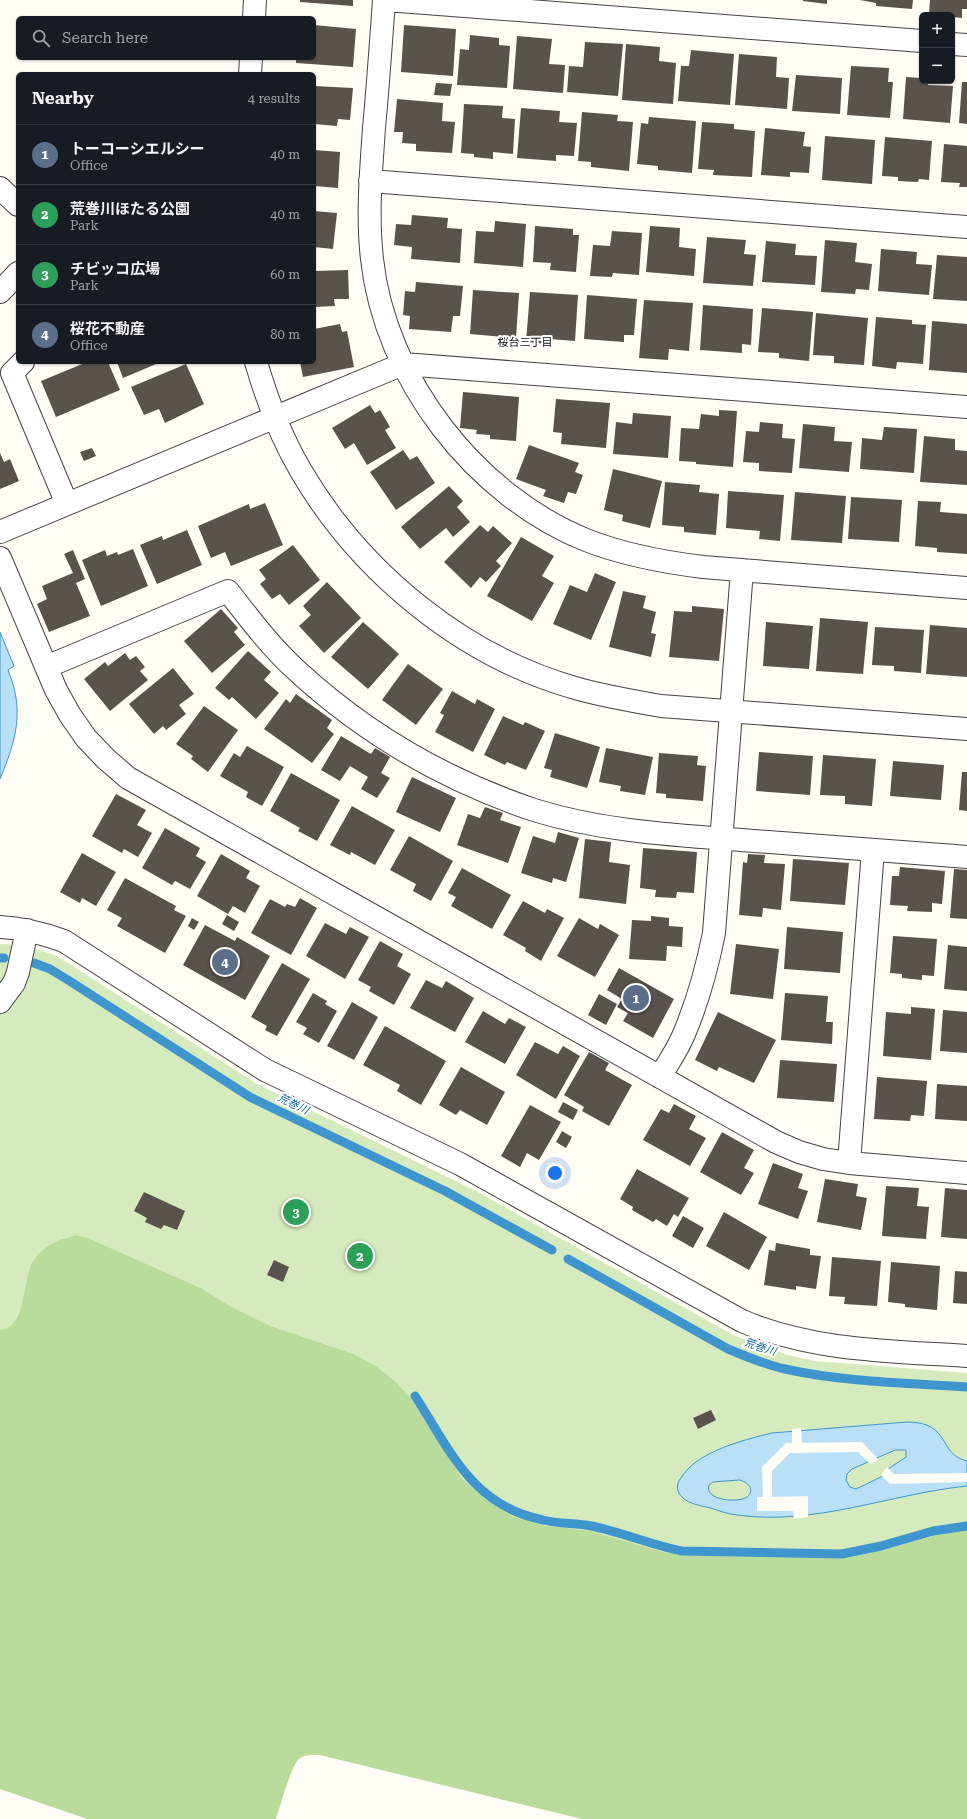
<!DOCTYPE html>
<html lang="en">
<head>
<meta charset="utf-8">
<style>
	:root { --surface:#171b24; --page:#242831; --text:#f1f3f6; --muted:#9ea1a6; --line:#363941; --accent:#c4262e }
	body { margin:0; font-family:"Roboto Serif","Noto Sans JP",serif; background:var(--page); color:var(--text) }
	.controls { position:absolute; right:12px; top:12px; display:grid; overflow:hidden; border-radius:6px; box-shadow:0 1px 3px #0004 }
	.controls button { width:36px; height:36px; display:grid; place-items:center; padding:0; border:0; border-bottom:1px solid var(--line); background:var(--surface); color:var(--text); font:20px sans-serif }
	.you { position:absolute; left:555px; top:1173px; width:14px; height:14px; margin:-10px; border:3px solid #fff; border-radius:50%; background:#1a73e8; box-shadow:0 0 0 6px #1a73e833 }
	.badge { display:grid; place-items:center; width:26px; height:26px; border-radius:50%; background:var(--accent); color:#fff; font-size:13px; font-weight:700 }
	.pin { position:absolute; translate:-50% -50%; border:2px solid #fff; box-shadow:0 1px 4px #0006 }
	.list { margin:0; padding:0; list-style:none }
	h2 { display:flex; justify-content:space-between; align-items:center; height:52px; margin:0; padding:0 16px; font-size:17px }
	h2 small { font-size:13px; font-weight:400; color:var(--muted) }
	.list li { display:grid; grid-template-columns:26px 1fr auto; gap:12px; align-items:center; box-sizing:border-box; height:60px; padding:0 16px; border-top:1px solid var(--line) }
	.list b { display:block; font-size:15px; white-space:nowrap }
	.list p { margin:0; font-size:13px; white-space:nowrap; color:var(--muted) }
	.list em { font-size:13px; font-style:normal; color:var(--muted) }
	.icon { flex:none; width:22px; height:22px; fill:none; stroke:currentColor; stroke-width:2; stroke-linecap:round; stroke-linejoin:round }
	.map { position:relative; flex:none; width:967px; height:1819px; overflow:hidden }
	.search { position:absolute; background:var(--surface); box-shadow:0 1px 3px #0004; left:16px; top:16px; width:300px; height:44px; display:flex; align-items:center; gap:10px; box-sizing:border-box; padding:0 14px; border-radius:6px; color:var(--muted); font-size:15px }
	.panel { position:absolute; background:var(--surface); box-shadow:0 1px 3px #0004; left:16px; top:72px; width:300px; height:292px; border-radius:6px }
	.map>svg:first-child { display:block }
	.green { fill:#d5ebbd }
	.forest { fill:#b9dc9c }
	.water { fill:#b9e0f7; stroke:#3f96cf; fill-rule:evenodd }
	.pier { fill:#fffdf5 }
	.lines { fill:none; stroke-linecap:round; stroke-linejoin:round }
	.stream { stroke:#3f96cf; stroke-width:9 }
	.building { fill:#5a524d }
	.minor-casing { stroke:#444; stroke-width:24 }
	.minor { stroke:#fff; stroke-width:22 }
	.labels { text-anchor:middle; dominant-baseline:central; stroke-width:4; stroke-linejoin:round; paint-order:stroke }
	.neighbourhood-label { font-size:11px; fill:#111; stroke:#fff }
	.water-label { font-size:11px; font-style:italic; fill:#1768a6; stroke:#fff }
</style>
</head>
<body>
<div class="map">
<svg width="967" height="1819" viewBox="0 0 967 1819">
	<rect width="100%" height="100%" fill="#fffdf5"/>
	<path class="green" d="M 0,944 C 20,944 38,949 57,956 L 257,1084 L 476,1191 L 735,1336 L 788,1355 L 815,1361 L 967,1373 L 967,1530 C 924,1534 885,1553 843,1558 L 681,1555 L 663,1552 L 591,1531 L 542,1525 L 512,1516 L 485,1499 L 462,1478 L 426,1420 L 395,1381 L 376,1366 L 354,1354 L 271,1326 L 230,1306 L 201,1288 L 88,1238 L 75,1235 L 64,1238 L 20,1312 C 16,1323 12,1329 0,1330 Z"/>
	<path class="forest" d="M 75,1235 L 88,1238 L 201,1288 L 230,1306 L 271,1326 L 354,1354 L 376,1366 L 395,1381 L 411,1399 L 462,1478 L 485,1499 L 512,1516 L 542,1525 L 591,1531 L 663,1552 L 681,1555 L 843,1558 C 885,1553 924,1534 967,1530 L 967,1819 L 582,1819 L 320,1755 C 314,1755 304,1754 299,1759 C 291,1766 280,1807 276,1819 L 87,1819 L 0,1789 L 0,1330 C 28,1328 21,1279 34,1260 C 43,1246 60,1239 75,1235 Z"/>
	<path class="water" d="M 0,632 L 14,666 L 8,670 C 25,711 16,740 0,779 Z
		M 907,1422 C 952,1422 937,1454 967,1461 L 967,1486 C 890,1494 815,1526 737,1515 C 728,1514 719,1511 711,1508 C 702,1506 689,1504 683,1498 C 671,1487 681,1477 689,1468 C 708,1449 747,1439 772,1433 ZM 895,1450 L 906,1450 L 906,1457 L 888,1469 L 883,1476 L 856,1489 L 850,1487 L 846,1480 L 847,1474 L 852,1469 ZM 739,1480 C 747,1481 756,1490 747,1497 C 739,1503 704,1501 709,1485 L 713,1482 Z"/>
	<path class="pier" d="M 801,1428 L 802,1443 L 862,1442 L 879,1460 L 870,1464 L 858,1452 L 790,1453 L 772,1471 L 772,1497 L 808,1496 L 808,1517 L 794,1519 L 793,1511 L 757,1511 L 757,1497 L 763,1497 L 762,1467 L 786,1443 L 792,1443 L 792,1429 Z
		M 887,1467 L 894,1474 L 967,1473 L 967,1482 L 890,1484 L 881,1475 Z"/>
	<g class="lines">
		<path class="stream" d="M 0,958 L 4,958
			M 34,963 L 50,969 L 68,980 L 250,1097 L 445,1191 L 552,1250
			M 568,1259 L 728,1349 C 747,1357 766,1365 785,1369 C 844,1382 907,1383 967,1387
			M 415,1396 C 450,1450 472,1506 543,1520 C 559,1524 575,1523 591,1526 C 622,1532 651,1545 682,1551 L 842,1554 L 881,1546 L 933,1531 L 967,1526"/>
	</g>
	<path class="building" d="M 300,0 L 353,0 L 353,6 L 300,2 Z
		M 803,0 L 827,0 L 827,4 L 803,1 Z
		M 860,0 L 913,0 L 912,9 L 876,6 L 876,3 Z
		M 930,0 L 967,0 L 967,9 L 962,9 L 962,18 L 952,17 L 952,15 L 929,15 Z
		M 314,25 L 356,29 L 353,67 L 296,63 L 296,58 L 314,58 Z
		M 404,25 L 456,29 L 453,76 L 401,72 Z
		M 470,35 L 499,38 L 499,45 L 510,46 L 507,88 L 457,85 L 460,49 L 469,50 Z
		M 517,36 L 552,39 L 549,64 L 565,65 L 563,93 L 513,89 Z
		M 585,42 L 623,44 L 618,96 L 567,92 L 569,66 L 583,67 Z
		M 626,44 L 660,47 L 659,61 L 676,63 L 673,104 L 622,100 Z
		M 691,50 L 734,54 L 730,105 L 678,101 L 681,66 L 689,66 Z
		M 739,54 L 777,57 L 776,77 L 789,78 L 787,109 L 735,105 Z
		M 851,66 L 889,68 L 888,82 L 893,82 L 890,118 L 847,115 Z
		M 796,75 L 842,78 L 840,114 L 792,111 Z
		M 906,77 L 922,78 L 922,81 L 928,81 L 928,85 L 953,86 L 950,123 L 903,119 Z
		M 962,82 L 967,82 L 967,124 L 959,123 Z
		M 436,83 L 452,84 L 450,96 L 434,95 Z
		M 314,86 L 353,88 L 350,120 L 338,119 L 337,126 L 314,124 Z
		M 397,99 L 443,103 L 442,121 L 455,122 L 452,153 L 416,151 L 416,144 L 402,143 L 403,132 L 394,132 Z
		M 464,104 L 503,106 L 502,118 L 515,119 L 513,154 L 493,152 L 493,159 L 474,157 L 474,154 L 461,153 Z
		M 521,108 L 560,111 L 559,122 L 577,123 L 574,156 L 556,155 L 556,161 L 517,158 Z
		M 582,112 L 618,115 L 617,121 L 633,122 L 629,171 L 591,167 L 591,162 L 578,161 Z
		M 649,117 L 696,121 L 692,173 L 658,170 L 658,166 L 637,164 L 641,123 L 648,124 Z
		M 702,122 L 734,124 L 734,129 L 755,131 L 752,177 L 713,175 L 714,170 L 698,169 Z
		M 765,128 L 805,132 L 803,146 L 811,147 L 809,173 L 790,172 L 790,177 L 761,175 Z
		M 825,136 L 875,140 L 872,184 L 822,180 Z
		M 885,137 L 932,141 L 929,180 L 919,179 L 918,182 L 898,181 L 898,177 L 882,176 Z
		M 944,144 L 967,146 L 967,187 L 959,187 L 960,183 L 941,182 Z
		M 314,150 L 340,152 L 338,188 L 314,186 Z
		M 314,211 L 337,213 L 333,249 L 314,247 Z
		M 412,215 L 448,218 L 447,228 L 462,229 L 460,263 L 411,259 L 412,247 L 394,245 L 396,224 L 411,225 Z
		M 495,221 L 526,224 L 523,267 L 474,263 L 476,231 L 494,232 Z
		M 535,226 L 573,229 L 573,235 L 579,235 L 576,272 L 550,270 L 551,263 L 533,262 Z
		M 650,226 L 680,228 L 679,247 L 696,249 L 694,276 L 646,272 Z
		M 612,231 L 642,233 L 639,275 L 613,273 L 612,277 L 590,276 L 593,245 L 610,246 Z
		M 707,237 L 746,240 L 744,254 L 756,255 L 753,286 L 703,283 Z
		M 825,240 L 857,243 L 855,262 L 872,264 L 869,290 L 856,289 L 855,294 L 821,292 Z
		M 766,241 L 796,244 L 795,255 L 817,256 L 815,285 L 762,282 Z
		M 881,249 L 917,252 L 916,264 L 932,265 L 929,295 L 878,291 Z
		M 937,255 L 967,257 L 967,301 L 933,299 Z
		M 348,270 L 349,299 L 334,299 L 335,306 L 314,307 L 314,271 Z
		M 416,282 L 463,286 L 460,316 L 453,316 L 451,332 L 409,329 L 410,316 L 403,315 L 405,291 L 415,292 Z
		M 473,290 L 519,293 L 516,338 L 470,334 Z
		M 530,292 L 578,295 L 575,341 L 550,339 L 549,344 L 526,342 Z
		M 587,295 L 637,299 L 634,335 L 624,335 L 624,342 L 584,339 Z
		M 644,300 L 693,303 L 689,351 L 669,349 L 668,360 L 639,358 Z
		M 703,305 L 753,309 L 751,345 L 742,344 L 742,353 L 700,350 Z
		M 762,308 L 813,312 L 809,361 L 779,358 L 779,353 L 758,352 Z
		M 816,313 L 868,318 L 864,365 L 834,363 L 834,356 L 813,355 Z
		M 876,317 L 912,320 L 912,324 L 926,325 L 923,364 L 897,362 L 896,369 L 872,366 Z
		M 932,321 L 967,324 L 967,373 L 929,370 Z
		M 340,324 L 342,332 L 347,331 L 354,367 L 303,377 L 300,362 L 314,362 L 314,329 Z
		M 87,362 L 108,362 L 120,390 L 56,417 L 41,381 Z
		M 117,362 L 161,362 L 123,378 Z
		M 186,364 L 204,404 L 165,423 L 159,409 L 144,415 L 131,387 Z
		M 463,392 L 519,397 L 516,441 L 490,439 L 490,435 L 476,434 L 477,430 L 460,428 Z
		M 556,399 L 610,403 L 606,448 L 561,444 L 562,433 L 553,432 Z
		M 370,405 L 375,413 L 380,410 L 390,427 L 385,430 L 396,448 L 367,465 L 354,443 L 345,449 L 332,428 Z
		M 719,410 L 737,411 L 733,467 L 696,464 L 696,462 L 679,461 L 681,428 L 699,429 L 701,414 L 719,416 Z
		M 633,413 L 671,416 L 668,458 L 613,454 L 616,422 L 632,424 Z
		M 760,422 L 783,424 L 782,438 L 795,439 L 792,473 L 759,471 L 759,463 L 743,462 L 746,431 L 759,432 Z
		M 803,424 L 835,427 L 834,441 L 852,442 L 849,472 L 799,468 Z
		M 884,427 L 917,429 L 914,473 L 860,469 L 862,438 L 882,440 Z
		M 924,436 L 955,439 L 955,450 L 967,451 L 967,485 L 920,482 Z
		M 529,445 L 579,463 L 575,472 L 583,475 L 576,494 L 568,492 L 564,503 L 543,496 L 546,490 L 516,479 Z
		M 92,448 L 96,456 L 84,461 L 80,452 Z
		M 403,450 L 410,460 L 417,456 L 435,483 L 396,510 L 370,472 Z
		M 0,453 L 4,462 L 10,459 L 19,481 L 0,489 Z
		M 613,469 L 662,481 L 650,528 L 622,521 L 623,515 L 604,510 Z
		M 665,482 L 700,485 L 699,492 L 719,494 L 716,535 L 684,532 L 684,527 L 662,525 Z
		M 449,486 L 463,501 L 457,507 L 470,522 L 453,537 L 446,528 L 420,549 L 401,527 Z
		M 728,491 L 784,495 L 780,541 L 759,539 L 760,531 L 726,528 Z
		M 795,492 L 846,496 L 842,543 L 791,540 Z
		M 851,497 L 902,500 L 899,542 L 848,539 Z
		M 918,501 L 941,502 L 940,512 L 967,514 L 967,554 L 937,552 L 937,548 L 915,546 Z
		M 265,503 L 283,545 L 231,566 L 225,552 L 211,558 L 198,526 L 249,504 L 250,509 Z
		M 480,525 L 488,532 L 493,526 L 512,543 L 496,561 L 501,566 L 486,582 L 480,577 L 471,588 L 444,562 Z
		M 187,530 L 202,565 L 157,584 L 140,545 L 162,536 L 163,540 Z
		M 521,537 L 554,556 L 542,576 L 554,583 L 532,621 L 487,596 Z
		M 293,545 L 320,580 L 289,605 L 280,594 L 272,599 L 260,584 L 266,579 L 259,570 Z
		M 133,549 L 148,586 L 101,606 L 82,560 L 105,550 L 107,556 L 117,552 L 118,555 Z
		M 73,550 L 85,579 L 76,583 L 90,616 L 49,632 L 37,604 L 47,599 L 42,586 L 73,573 L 64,554 Z
		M 595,573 L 616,582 L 591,640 L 553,624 L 570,585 L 587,592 Z
		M 327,582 L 361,618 L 324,653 L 299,626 L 311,615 L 303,606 Z
		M 623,591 L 646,596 L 643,608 L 656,612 L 651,633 L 656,634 L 651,657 L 609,647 Z
		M 692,606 L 724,609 L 719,661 L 669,657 L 674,611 L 692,612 Z
		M 221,609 L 238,628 L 234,632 L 245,645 L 212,673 L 184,641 Z
		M 820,618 L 868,622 L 863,674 L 816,671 Z
		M 363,622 L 399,654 L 368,689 L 331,657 Z
		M 766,622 L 813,626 L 809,669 L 763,666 Z
		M 930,625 L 967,628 L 967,677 L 926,674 Z
		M 875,627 L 924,630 L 921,673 L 894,671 L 894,666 L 872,665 Z
		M 248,651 L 271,672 L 264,680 L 279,693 L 256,719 L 232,697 L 229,700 L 215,688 Z
		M 125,653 L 130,660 L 136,656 L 145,667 L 140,671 L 148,680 L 110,711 L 84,679 L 105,662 L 108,666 Z
		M 408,664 L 443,689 L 416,725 L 382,700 Z
		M 173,668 L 194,694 L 179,705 L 186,714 L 166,730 L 163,726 L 154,734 L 129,704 Z
		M 452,691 L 475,704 L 477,699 L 495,709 L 473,752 L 435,732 L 444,715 L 440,713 Z
		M 296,694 L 332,720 L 327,728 L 334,734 L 312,763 L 264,729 L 286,699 L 290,703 Z
		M 204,706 L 238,730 L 208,772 L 191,759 L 193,756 L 176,744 Z
		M 503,716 L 523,725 L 525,722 L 545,731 L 526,770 L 507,762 L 505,765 L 484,755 Z
		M 555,733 L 600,747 L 587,788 L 550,777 L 552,770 L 544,768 Z
		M 341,736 L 371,754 L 375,748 L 390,757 L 381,773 L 390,778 L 377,798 L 361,789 L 368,777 L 350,766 L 340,781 L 321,770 Z
		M 247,746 L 284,767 L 262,806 L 246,797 L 248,792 L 220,776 L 234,753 L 240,757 Z
		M 606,748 L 653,757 L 645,795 L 620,791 L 621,786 L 599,782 Z
		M 759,752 L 813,756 L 810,795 L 756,791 Z
		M 659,753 L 698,756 L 697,765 L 706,766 L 703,801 L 666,798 L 666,794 L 656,793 Z
		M 823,755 L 876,759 L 872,806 L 845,804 L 845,796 L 820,795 Z
		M 893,761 L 944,765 L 941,800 L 890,796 Z
		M 962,772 L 967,772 L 967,811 L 959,810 Z
		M 291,773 L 340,800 L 317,841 L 298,831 L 300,828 L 270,811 Z
		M 412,777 L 456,798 L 440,832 L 396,812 Z
		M 116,794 L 146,810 L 137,825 L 152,833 L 138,857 L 124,849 L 122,853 L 92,836 Z
		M 352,806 L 395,830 L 375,865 L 351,852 L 350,855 L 330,845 Z
		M 485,807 L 503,813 L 500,820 L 521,827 L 508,863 L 457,845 L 468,814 L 480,818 Z
		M 165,828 L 200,848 L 196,856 L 206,862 L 190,889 L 175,881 L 172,885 L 142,868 Z
		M 558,832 L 579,838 L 566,882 L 553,878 L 552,883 L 521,873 L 533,836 L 555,843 Z
		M 409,836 L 453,861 L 431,901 L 413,891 L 416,884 L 390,870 Z
		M 585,839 L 611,842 L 609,862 L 630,865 L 626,904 L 579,898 Z
		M 643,848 L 697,852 L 694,893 L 677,892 L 676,898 L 655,897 L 656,890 L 640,888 Z
		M 82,853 L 116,872 L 96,906 L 82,898 L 80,903 L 60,892 Z
		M 221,854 L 250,871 L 246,878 L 260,886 L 245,913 L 233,906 L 228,914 L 197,896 Z
		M 748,854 L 765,855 L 764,863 L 785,864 L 781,910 L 763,908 L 762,917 L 739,915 L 743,862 L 747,863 Z
		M 793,859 L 849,863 L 845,905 L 790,901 Z
		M 900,867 L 945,871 L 942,904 L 932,903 L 932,912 L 907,911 L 908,906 L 890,905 L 892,876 L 899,876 Z
		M 462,868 L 511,895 L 492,929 L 451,906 L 456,897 L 448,893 Z
		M 954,869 L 967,870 L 967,919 L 950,918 Z
		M 125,878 L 176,906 L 174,910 L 186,916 L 165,953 L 117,926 L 122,918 L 107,910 Z
		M 300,898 L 317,908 L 291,955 L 251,933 L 270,899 L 285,907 L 287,904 L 295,907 Z
		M 523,901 L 545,913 L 547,909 L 564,918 L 541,961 L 525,951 L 526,948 L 503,935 Z
		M 227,915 L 239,922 L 234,931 L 222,924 Z
		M 651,916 L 669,918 L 669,926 L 683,927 L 682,947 L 667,946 L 666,961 L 629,959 L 632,920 L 651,921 Z
		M 192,918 L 199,922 L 194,930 L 188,926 Z
		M 579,918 L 598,929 L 600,924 L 619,935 L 595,977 L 557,956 Z
		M 325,923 L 346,934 L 350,927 L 369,937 L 345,979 L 306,956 Z
		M 205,925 L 235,941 L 237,937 L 270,956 L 245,1000 L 183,965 Z
		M 787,927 L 843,932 L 840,973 L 784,969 Z
		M 893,936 L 937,939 L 934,976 L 922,975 L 922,980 L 902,978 L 902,974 L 890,973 Z
		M 380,941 L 403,954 L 397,966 L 411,974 L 394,1005 L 369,991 L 371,987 L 358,980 Z
		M 736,944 L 779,949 L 773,999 L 730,994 Z
		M 948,945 L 967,947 L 967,991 L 944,989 Z
		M 282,963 L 310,979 L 277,1036 L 265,1030 L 267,1026 L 251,1017 Z
		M 619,968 L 674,999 L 653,1038 L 623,1021 L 628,1013 L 617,1007 L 622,999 L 607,990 Z
		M 426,980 L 442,988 L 446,981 L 474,998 L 455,1032 L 410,1008 Z
		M 313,993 L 327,1001 L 325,1004 L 337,1011 L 319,1043 L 303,1034 L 307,1028 L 296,1022 Z
		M 785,993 L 828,996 L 826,1022 L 833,1022 L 832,1044 L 781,1040 Z
		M 599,994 L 617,1004 L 606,1025 L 588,1015 Z
		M 352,1002 L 378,1017 L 354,1060 L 327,1046 Z
		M 911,1007 L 935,1009 L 931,1060 L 883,1056 L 886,1012 L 911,1014 Z
		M 943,1010 L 967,1012 L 967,1053 L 940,1051 Z
		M 483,1011 L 505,1024 L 509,1018 L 526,1027 L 505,1064 L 465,1042 Z
		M 718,1012 L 776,1040 L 754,1083 L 719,1067 L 717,1071 L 695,1060 Z
		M 385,1026 L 446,1061 L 421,1105 L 397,1091 L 400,1085 L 363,1065 Z
		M 535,1042 L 558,1054 L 563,1046 L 580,1056 L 556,1099 L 516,1075 Z
		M 589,1052 L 609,1063 L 605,1070 L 632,1085 L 609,1126 L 582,1111 L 584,1107 L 564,1095 Z
		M 780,1060 L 837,1064 L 834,1102 L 777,1098 Z
		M 461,1067 L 505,1092 L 487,1125 L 460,1110 L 456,1115 L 439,1105 Z
		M 877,1077 L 927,1081 L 924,1116 L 911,1115 L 910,1121 L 874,1119 Z
		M 937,1084 L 967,1086 L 967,1121 L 935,1119 Z
		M 563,1102 L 578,1110 L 573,1120 L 558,1112 Z
		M 674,1104 L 696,1116 L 689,1129 L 706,1138 L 690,1166 L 643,1140 L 661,1109 L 669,1113 Z
		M 530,1105 L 561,1122 L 539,1160 L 527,1153 L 520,1167 L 501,1156 Z
		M 562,1131 L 572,1137 L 566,1148 L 556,1142 Z
		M 722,1132 L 754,1150 L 744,1168 L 754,1173 L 741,1195 L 700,1172 Z
		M 773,1163 L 803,1174 L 798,1188 L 808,1191 L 798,1219 L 758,1204 Z
		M 637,1169 L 689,1198 L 678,1217 L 674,1214 L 667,1226 L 656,1219 L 653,1222 L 632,1210 L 633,1207 L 620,1199 Z
		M 825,1179 L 858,1184 L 856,1196 L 867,1198 L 861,1230 L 817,1222 Z
		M 886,1186 L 919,1188 L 917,1206 L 929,1207 L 926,1239 L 882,1236 Z
		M 945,1188 L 967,1190 L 967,1239 L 941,1237 Z
		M 144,1192 L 185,1211 L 177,1230 L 164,1225 L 161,1229 L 145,1222 L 147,1218 L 134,1211 Z
		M 724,1212 L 767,1237 L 749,1270 L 706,1246 Z
		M 683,1216 L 704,1228 L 693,1248 L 672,1236 Z
		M 776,1243 L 810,1249 L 810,1255 L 821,1256 L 816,1289 L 796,1286 L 796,1290 L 764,1285 L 769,1250 L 775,1251 Z
		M 832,1257 L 881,1261 L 877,1306 L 844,1304 L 845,1297 L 829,1296 Z
		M 274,1260 L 289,1267 L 283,1282 L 267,1275 Z
		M 891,1262 L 940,1266 L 937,1310 L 905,1307 L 905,1304 L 888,1302 Z
		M 955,1271 L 967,1272 L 967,1304 L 953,1303 Z
		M 711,1410 L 716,1420 L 698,1429 L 693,1418 Z"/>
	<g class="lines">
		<g class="minor-casing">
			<path id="minor" d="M 384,0 C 381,43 378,85 374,128 C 371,172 367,215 372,259 C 385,379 475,495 586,540 C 624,555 662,562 703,567 L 967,588
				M 386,0 L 922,41
				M 254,18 L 255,0
				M 952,44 L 967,45
				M 250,74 L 251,58
				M 370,181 L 967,227
				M 0,188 L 18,205
				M 0,292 L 18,273
				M 23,362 L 12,373 L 67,504
				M 256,362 C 267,400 281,437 301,471 C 360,572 462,656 575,688 C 603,696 632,701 661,706 L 967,729
				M 0,532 L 403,364 L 967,407
				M 0,558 L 56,690 L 70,715 L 86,738 L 106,759 L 128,778 L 776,1142 L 799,1152 L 823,1159 L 849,1163 L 967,1173
				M 46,667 L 228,591 C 249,618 270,646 295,669 C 364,733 445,780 534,810 C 601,831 672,835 741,840 C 817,846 892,851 967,857
				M 0,927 C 23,928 42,933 64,941 L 265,1070 L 460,1164 L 742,1321 C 813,1351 891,1351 967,1356
				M 0,1002 L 14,983 L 18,972 L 27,930
				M 660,1077 C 668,1063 678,1049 684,1034 C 698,1001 707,968 714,933 L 742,570
				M 849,1163 L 873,850"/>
		</g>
		<use href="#minor" class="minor"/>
	</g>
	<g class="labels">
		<g class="neighbourhood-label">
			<text x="525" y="342">桜台三丁目</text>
		</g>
		<g class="water-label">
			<text transform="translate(293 1104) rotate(26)">荒巻川</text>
			<text transform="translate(760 1347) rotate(18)">荒巻川</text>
		</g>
	</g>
</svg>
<div class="controls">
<button>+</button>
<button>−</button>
</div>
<div class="you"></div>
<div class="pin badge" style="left:636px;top:998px;background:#5c6f8a">1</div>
<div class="pin badge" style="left:360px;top:1256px;background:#2e9e5b">2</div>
<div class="pin badge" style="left:296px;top:1212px;background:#2e9e5b">3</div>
<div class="pin badge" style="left:225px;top:962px;background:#5c6f8a">4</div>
<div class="search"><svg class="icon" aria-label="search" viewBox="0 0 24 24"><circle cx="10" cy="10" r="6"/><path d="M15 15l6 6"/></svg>Search here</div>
<section class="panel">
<h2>Nearby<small>4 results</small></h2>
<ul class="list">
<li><span class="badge" style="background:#5c6f8a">1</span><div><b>トーコーシエルシー</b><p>Office</p></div><em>40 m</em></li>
<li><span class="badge" style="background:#2e9e5b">2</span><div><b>荒巻川ほたる公園</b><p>Park</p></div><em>40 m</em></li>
<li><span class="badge" style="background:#2e9e5b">3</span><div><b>チビッコ広場</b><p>Park</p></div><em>60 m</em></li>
<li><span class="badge" style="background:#5c6f8a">4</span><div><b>桜花不動産</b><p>Office</p></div><em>80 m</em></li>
</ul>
</section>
</div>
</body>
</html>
